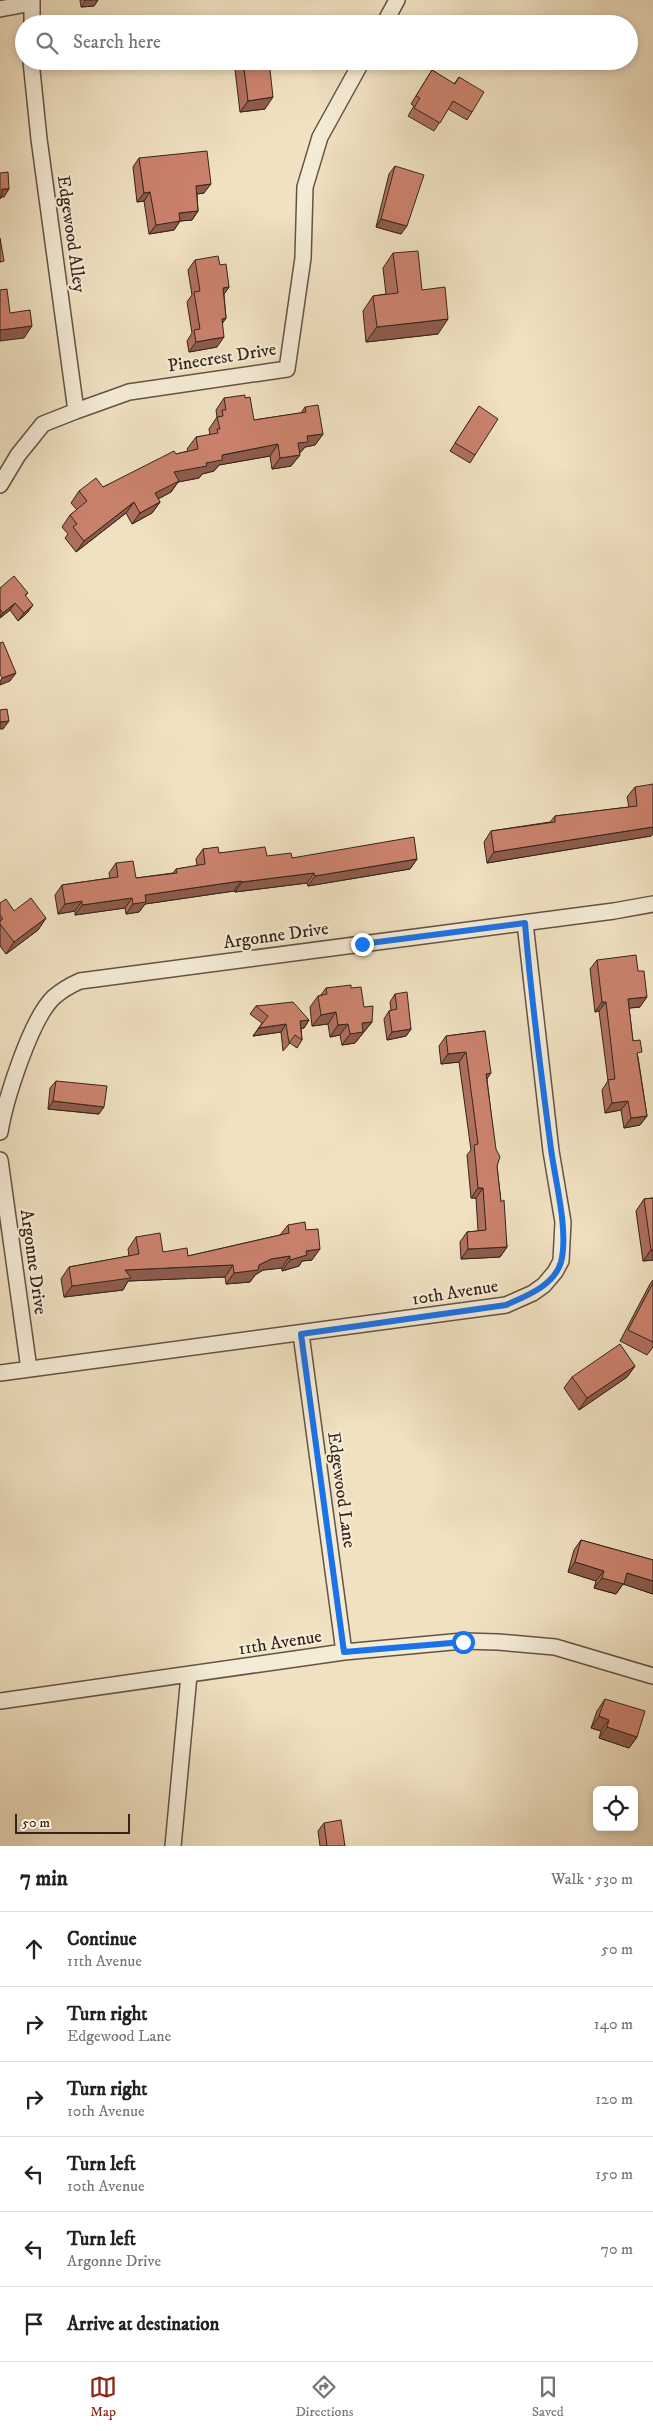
<!DOCTYPE html>
<html lang="en">
<head>
<meta charset="utf-8">
<style>
	:root { --surface:#fff; --page:#f2f2f2; --text:#222; --muted:#767676; --line:#e0e0e0; --accent:#8f2418 }
	body { margin:0; font-family:"IM FELL DW Pica",serif; background:var(--page); color:var(--text) }
	.controls { position:absolute; right:15px; bottom:15px; display:grid; overflow:hidden; border-radius:8px; box-shadow:0 2px 8px #0003 }
	.controls button { width:45px; height:45px; display:grid; place-items:center; padding:0; border:0; border-bottom:1px solid var(--line); background:var(--surface); color:var(--text); font:25px sans-serif }
	.scale { position:absolute; left:15px; bottom:12px; width:115px; box-sizing:border-box; padding-left:5px; border:2px solid #35241c; border-top:0; font-size:14px; line-height:18px; white-space:nowrap; color:#35241c; -webkit-text-stroke:4px #f5ecd7; paint-order:stroke }
	.stop { position:absolute; width:15px; height:15px; margin:-11px; border:4px solid #1a73e8; border-radius:50%; background:#fff }
	.stop.end { background:#1a73e8; border-color:#fff; box-shadow:0 1px 5px #0008 }
	.list { margin:0; padding:0; list-style:none }
	h2 { display:flex; justify-content:space-between; align-items:center; height:65px; margin:0; padding:0 20px; font-size:21px }
	h2 small { font-size:16px; font-weight:400; color:var(--muted) }
	.list li { display:grid; grid-template-columns:32px 1fr auto; gap:15px; align-items:center; box-sizing:border-box; height:75px; padding:0 20px; border-top:1px solid var(--line) }
	.list b { display:block; font-size:19px; white-space:nowrap }
	.list p { margin:0; font-size:16px; white-space:nowrap; color:var(--muted) }
	.list em { font-size:16px; font-style:normal; color:var(--muted) }
	.icon { flex:none; width:28px; height:28px; fill:none; stroke:currentColor; stroke-width:2; stroke-linecap:round; stroke-linejoin:round }
	.map { position:relative; flex:none; width:653px; height:1846px; overflow:hidden }
	.search { position:absolute; background:var(--surface); box-shadow:0 2px 8px #0003; left:15px; right:15px; top:15px; height:55px; display:flex; align-items:center; gap:12px; box-sizing:border-box; padding:0 18px; border-radius:28px; color:var(--muted); font-size:19px }
	.sheet { height:515px; background:var(--surface) }
	nav { display:flex; justify-content:space-around; align-items:center; box-sizing:border-box; height:70px; border-top:1px solid var(--line); background:var(--surface); font-size:14px; color:var(--muted) }
	nav a { display:grid; justify-items:center; gap:2px }
	nav .on { color:var(--accent) }
	.map>svg:first-child { display:block }
	.lines { fill:none; stroke-linecap:round; stroke-linejoin:round }
	.minor-casing { stroke:#645345; stroke-width:18 }
	.minor { stroke:#f5ecd7; stroke-width:15 }
	.wall { fill:#af705e; stroke:#35241c }
	.shaded-wall { fill:#8e5b4c; stroke:#35241c }
	.building { fill:#cb826d; stroke:#35241c }
	.route { stroke:#1a73e8; stroke-width:6 }
	.labels { text-anchor:middle; dominant-baseline:central; stroke-width:4.5; stroke-linejoin:round; paint-order:stroke }
	.street-label { font-size:18px; fill:#35241c; stroke:#f5ecd7 }
</style>
</head>
<body>
<div class="map">
<svg width="653" height="1846" viewBox="0 0 653 1846">
	<rect width="100%" height="100%" fill="#f0e1c1"/>
	<filter id="stains"><feTurbulence type="fractalNoise" baseFrequency=".004" numOctaves="4"/><feColorMatrix values="0 0 0 0 .2 0 0 0 0 .09 0 0 0 0 .02 0 0 0 .5 -.17"/></filter>
	<radialGradient id="worn" r=".72"><stop offset=".6" stop-color="#630" stop-opacity="0"/><stop offset="1" stop-color="#630" stop-opacity=".3"/></radialGradient>
	<g class="lines">
		<g class="minor-casing">
			<path id="minor" d="M 0,9 L 32,3
				M 32,24 L 32,0
				M 384,24 L 397,0
				M 31,61 L 39,139 L 76,411
				M 0,485 L 18,455 L 43,424 L 76,411 L 129,392 L 287,369 L 303,258 L 305,187 L 320,137 L 362,61
				M 0,1132 C 5,1101 31,1018 54,997 C 62,990 71,985 80,981 L 614,911 L 653,904
				M 0,1160 L 29,1369
				M 301,1334 L 344,1652
				M 0,1373 L 506,1305 L 533,1293 L 544,1285 L 555,1272 L 561,1261 L 563,1222 L 551,1151 L 525,923
				M 0,1701 L 344,1652 L 463,1641 L 498,1642 L 555,1647 L 653,1676
				M 173,1846 L 189,1675"/>
		</g>
		<use href="#minor" class="minor"/>
	</g>
	<path class="wall" d="M 80,0 L 98,0 L 94,6 L 81,7 Z
		M 234,61 L 269,61 L 265,109 L 240,112 Z
		M 432,70 L 454,84 L 459,77 L 472,112 L 467,120 L 448,109 L 434,131 L 408,116 L 414,106 L 411,104 Z
		M 139,158 L 204,193 L 197,194 L 198,211 L 192,220 L 180,221 L 174,230 L 149,234 L 144,201 L 137,202 L 133,167 Z
		M 395,166 L 401,234 L 376,227 L 389,174 Z
		M 393,253 L 422,290 L 438,334 L 366,342 L 363,311 L 373,296 L 386,294 L 383,268 Z
		M 195,260 L 220,265 L 229,287 L 224,294 L 226,318 L 222,324 L 217,347 L 189,352 L 187,341 L 192,333 L 187,302 L 192,295 L 188,270 Z
		M 224,398 L 245,398 L 254,420 L 301,413 L 305,407 L 323,434 L 315,445 L 305,447 L 300,453 L 299,453 L 300,455 L 291,466 L 272,469 L 270,456 L 219,465 L 214,471 L 202,474 L 199,478 L 178,482 L 171,492 L 158,499 L 160,502 L 152,513 L 132,524 L 126,513 L 76,552 L 65,538 L 68,534 L 62,527 L 70,515 L 77,510 L 71,503 L 79,491 L 103,487 L 176,454 L 188,451 L 187,449 L 196,437 L 210,435 L 209,429 L 217,417 L 216,410 Z
		M 479,406 L 475,455 L 470,463 L 450,451 Z
		M 0,588 L 28,593 L 25,596 L 28,612 L 18,621 L 10,610 L 0,618 Z
		M 635,787 L 651,836 L 487,863 L 484,842 L 491,831 L 550,822 L 555,816 L 629,807 L 627,797 Z
		M 203,849 L 219,853 L 292,858 L 417,859 L 410,869 L 308,886 L 307,883 L 235,892 L 234,891 L 145,904 L 139,912 L 126,914 L 125,908 L 75,915 L 75,911 L 58,914 L 55,895 L 62,885 L 110,878 L 109,873 L 116,863 L 136,878 L 173,873 L 176,869 L 197,866 L 196,859 Z
		M 0,903 L 14,911 L 46,918 L 38,930 L 6,954 L 0,946 Z
		M 597,960 L 640,1007 L 629,1008 L 633,1041 L 638,1057 L 647,1116 L 640,1125 L 624,1128 L 621,1110 L 605,1113 L 602,1090 L 608,1081 L 599,1011 L 595,1012 L 590,969 Z
		M 326,988 L 351,988 L 372,1022 L 355,1043 L 342,1045 L 340,1035 L 330,1037 L 328,1024 L 312,1026 L 310,1007 L 318,996 L 321,995 Z
		M 395,994 L 411,1029 L 406,1036 L 387,1040 L 384,1019 L 389,1011 L 391,1010 L 390,1002 Z
		M 256,1006 L 309,1020 L 304,1028 L 301,1028 L 302,1040 L 297,1048 L 290,1043 L 283,1051 L 281,1032 L 253,1036 L 262,1023 L 250,1014 Z
		M 485,1031 L 487,1079 L 501,1202 L 507,1247 L 500,1257 L 461,1259 L 460,1242 L 467,1232 L 478,1231 L 476,1198 L 471,1198 L 467,1155 L 471,1150 L 459,1062 L 441,1064 L 439,1046 L 446,1036 Z
		M 56,1081 L 99,1114 L 48,1109 L 50,1088 Z
		M 653,1198 L 653,1260 L 643,1261 L 636,1211 L 644,1199 Z
		M 288,1225 L 306,1230 L 312,1260 L 302,1261 L 299,1266 L 282,1271 L 282,1268 L 263,1270 L 255,1275 L 250,1282 L 226,1284 L 225,1277 L 128,1281 L 123,1290 L 64,1297 L 61,1279 L 69,1267 L 129,1256 L 128,1249 L 136,1237 L 163,1252 L 188,1256 L 280,1235 Z
		M 653,1280 L 653,1347 L 647,1355 L 620,1341 L 650,1284 Z
		M 635,1366 L 627,1377 L 579,1410 L 564,1388 L 572,1377 Z
		M 581,1540 L 653,1560 L 653,1594 L 623,1584 L 616,1594 L 594,1588 L 596,1581 L 568,1572 L 574,1550 Z
		M 605,1699 L 637,1737 L 629,1748 L 599,1738 L 601,1731 L 591,1728 L 597,1711 Z
		M 324,1823 L 345,1846 L 320,1846 L 318,1831 Z"/>
	<path class="shaded-wall" d="M 86,0 L 98,0 L 94,6 L 81,7 Z
		M 273,97 L 265,109 L 240,112 L 248,101 Z
		M 211,184 L 204,193 L 189,195 L 196,186 Z
		M 2,189 L 9,189 L 4,197 L 2,197 L 0,199 L 0,192 Z
		M 150,192 L 144,201 L 137,202 L 144,193 Z
		M 198,211 L 192,220 L 180,221 L 174,230 L 149,234 L 156,225 L 179,213 Z
		M 381,219 L 407,226 L 401,234 L 376,227 Z
		M 229,287 L 222,297 L 223,288 Z
		M 226,318 L 219,328 L 222,319 Z
		M 448,319 L 438,334 L 366,342 L 377,327 Z
		M 32,326 L 24,338 L 0,341 L 0,330 Z
		M 224,337 L 217,347 L 189,352 L 196,342 Z
		M 323,434 L 315,445 L 305,447 L 300,453 L 290,455 L 298,443 L 307,436 Z
		M 278,444 L 270,456 L 219,465 L 214,471 L 202,474 L 199,478 L 178,482 L 171,492 L 147,505 L 155,493 L 174,472 L 206,463 L 222,455 Z
		M 300,455 L 291,466 L 272,469 L 280,458 Z
		M 134,502 L 126,513 L 76,552 L 84,541 Z
		M 160,502 L 152,513 L 132,524 L 140,513 Z
		M 15,603 L 10,610 L 0,618 L 0,616 L 3,613 Z
		M 33,605 L 28,612 L 18,621 L 24,613 Z
		M 16,673 L 10,681 L 0,685 L 0,681 L 2,678 Z
		M 9,721 L 3,729 L 0,729 L 0,722 Z
		M 653,827 L 653,834 L 651,836 L 487,863 L 494,852 Z
		M 417,859 L 410,869 L 308,886 L 315,876 Z
		M 314,873 L 307,883 L 235,892 L 242,882 Z
		M 241,881 L 234,891 L 145,904 L 139,912 L 126,914 L 133,904 L 145,895 Z
		M 132,898 L 125,908 L 75,915 L 82,905 Z
		M 82,901 L 75,911 L 58,914 L 65,904 Z
		M 46,918 L 38,930 L 6,954 L 14,942 Z
		M 647,997 L 640,1007 L 621,1009 L 628,999 Z
		M 602,1002 L 606,1002 L 599,1011 L 595,1012 Z
		M 336,1012 L 328,1024 L 312,1026 L 321,1015 Z
		M 309,1020 L 304,1028 L 295,1029 L 300,1021 Z
		M 372,1022 L 355,1043 L 342,1045 L 350,1034 L 362,1023 Z
		M 286,1024 L 281,1032 L 253,1036 L 259,1028 Z
		M 348,1024 L 340,1035 L 330,1037 L 338,1025 Z
		M 411,1029 L 406,1036 L 387,1040 L 392,1032 Z
		M 466,1052 L 459,1062 L 441,1064 L 448,1054 Z
		M 491,1073 L 484,1083 L 486,1074 Z
		M 53,1101 L 104,1107 L 99,1114 L 48,1109 Z
		M 628,1101 L 621,1110 L 605,1113 L 612,1103 Z
		M 647,1116 L 640,1125 L 624,1128 L 631,1118 Z
		M 478,1188 L 483,1188 L 476,1198 L 471,1198 Z
		M 507,1247 L 500,1257 L 461,1259 L 468,1249 Z
		M 320,1249 L 312,1260 L 302,1261 L 299,1266 L 282,1271 L 290,1260 L 306,1251 Z
		M 651,1250 L 653,1250 L 653,1260 L 643,1261 Z
		M 290,1256 L 282,1268 L 263,1270 L 255,1275 L 250,1282 L 226,1284 L 234,1273 L 259,1265 L 271,1259 Z
		M 233,1265 L 225,1277 L 128,1281 L 123,1290 L 64,1297 L 72,1286 L 125,1270 Z
		M 635,1366 L 627,1377 L 579,1410 L 587,1398 Z
		M 575,1562 L 604,1571 L 596,1581 L 568,1572 Z
		M 627,1573 L 653,1581 L 653,1594 L 623,1584 L 616,1594 L 594,1588 L 602,1578 Z
		M 599,1716 L 609,1720 L 601,1731 L 591,1728 Z
		M 607,1727 L 637,1737 L 629,1748 L 599,1738 Z"/>
	<path class="building" d="M 243,61 L 269,61 L 273,97 L 248,101 Z
		M 432,70 L 455,84 L 459,77 L 484,92 L 472,112 L 453,101 L 440,123 L 414,108 L 420,98 L 416,96 Z
		M 207,151 L 211,184 L 196,186 L 198,211 L 179,213 L 180,221 L 156,225 L 150,192 L 144,193 L 139,158 Z
		M 395,166 L 424,175 L 407,226 L 381,219 Z
		M 8,172 L 9,189 L 2,189 L 2,196 L 0,197 L 0,173 Z
		M 0,238 L 4,261 L 0,262 Z
		M 418,251 L 422,290 L 445,287 L 448,319 L 377,327 L 373,296 L 398,293 L 393,253 Z
		M 218,256 L 220,265 L 226,264 L 229,287 L 223,288 L 226,318 L 222,319 L 224,337 L 196,342 L 194,330 L 200,329 L 194,292 L 200,291 L 195,260 Z
		M 7,289 L 10,313 L 30,310 L 32,326 L 0,330 L 0,290 Z
		M 245,395 L 245,398 L 250,397 L 254,420 L 306,412 L 305,407 L 318,405 L 323,434 L 307,436 L 308,442 L 298,443 L 300,455 L 280,458 L 278,444 L 222,455 L 222,460 L 206,463 L 207,466 L 174,472 L 179,481 L 155,493 L 160,502 L 140,513 L 134,502 L 84,541 L 73,527 L 77,524 L 70,515 L 87,501 L 79,491 L 96,478 L 103,487 L 174,451 L 176,454 L 198,449 L 196,437 L 218,433 L 217,429 L 220,429 L 217,417 L 223,416 L 222,410 L 226,410 L 224,398 Z
		M 479,406 L 498,419 L 475,455 L 455,443 Z
		M 14,576 L 28,593 L 25,595 L 33,605 L 24,613 L 15,603 L 3,613 L 0,609 L 0,588 Z
		M 3,642 L 16,673 L 2,678 L 0,674 L 0,643 Z
		M 7,709 L 9,721 L 0,722 L 0,710 Z
		M 653,784 L 653,827 L 494,852 L 491,831 L 555,822 L 555,816 L 637,806 L 635,787 Z
		M 414,837 L 417,859 L 315,876 L 314,873 L 242,882 L 241,881 L 145,895 L 146,902 L 133,904 L 132,898 L 82,905 L 82,901 L 65,904 L 62,885 L 118,877 L 116,863 L 133,861 L 136,878 L 177,873 L 176,869 L 205,864 L 203,849 L 218,847 L 219,853 L 265,847 L 267,856 L 291,853 L 292,858 Z
		M 31,898 L 46,918 L 14,942 L 0,924 L 0,921 L 3,919 L 0,915 L 0,903 L 6,899 L 14,911 Z
		M 636,955 L 638,971 L 644,971 L 647,997 L 628,999 L 633,1041 L 640,1040 L 642,1052 L 637,1053 L 647,1116 L 631,1118 L 628,1101 L 612,1103 L 608,1080 L 615,1079 L 606,1002 L 602,1002 L 597,960 Z
		M 351,985 L 351,988 L 361,987 L 364,1007 L 373,1006 L 372,1022 L 362,1023 L 363,1032 L 350,1034 L 348,1024 L 338,1025 L 336,1012 L 321,1015 L 318,996 L 327,994 L 326,988 Z
		M 407,992 L 411,1029 L 392,1032 L 389,1011 L 397,1009 L 395,994 Z
		M 293,1002 L 309,1020 L 300,1021 L 302,1040 L 295,1035 L 289,1043 L 286,1024 L 259,1028 L 268,1016 L 256,1006 Z
		M 485,1031 L 491,1073 L 486,1074 L 496,1149 L 500,1157 L 497,1166 L 501,1202 L 504,1200 L 507,1247 L 468,1249 L 467,1232 L 486,1230 L 483,1188 L 478,1188 L 474,1145 L 478,1144 L 466,1052 L 448,1054 L 446,1036 Z
		M 56,1081 L 107,1086 L 104,1107 L 53,1101 Z
		M 653,1198 L 653,1250 L 651,1250 L 644,1199 Z
		M 305,1222 L 306,1230 L 318,1229 L 320,1249 L 306,1251 L 307,1255 L 290,1260 L 290,1256 L 271,1259 L 259,1265 L 258,1270 L 234,1273 L 233,1265 L 125,1270 L 131,1278 L 72,1286 L 69,1267 L 139,1254 L 136,1237 L 160,1233 L 163,1252 L 187,1248 L 188,1256 L 289,1233 L 288,1225 Z
		M 653,1283 L 653,1342 L 628,1330 Z
		M 620,1344 L 635,1366 L 587,1398 L 572,1377 Z
		M 581,1540 L 653,1560 L 653,1581 L 627,1573 L 624,1584 L 602,1578 L 604,1571 L 575,1562 Z
		M 605,1699 L 645,1711 L 637,1737 L 607,1727 L 609,1720 L 599,1716 Z
		M 341,1820 L 345,1846 L 327,1846 L 324,1823 Z"/>
	<g class="lines">
		<path class="route" d="M 362,944 L 525,923 C 531,998 541,1074 551,1149 C 555,1180 569,1232 561,1262 C 554,1286 526,1296 506,1305 L 301,1334 L 344,1652 L 463,1642"/>
	</g>
	<g class="labels">
		<g class="street-label">
			<text transform="translate(71 234) rotate(82)">Edgewood Alley</text>
			<text transform="translate(222 358) rotate(-9)">Pinecrest Drive</text>
			<text transform="translate(276 936) rotate(-8)">Argonne Drive</text>
			<text transform="translate(33 1262) rotate(82)">Argonne Drive</text>
			<text transform="translate(455 1293) rotate(-9)">10th Avenue</text>
			<text transform="translate(341 1490) rotate(82)">Edgewood Lane</text>
			<text transform="translate(280 1643) rotate(-9)">11th Avenue</text>
		</g>
	</g>
	<rect width="100%" height="100%" filter="url(#stains)"/>
	<rect width="100%" height="100%" fill="url(#worn)"/>
</svg>
<div class="controls">
<button><svg class="icon" aria-label="locate" viewBox="0 0 24 24"><circle cx="12" cy="12" r="6"/><path d="M12 2v4M12 18v4M2 12h4M18 12h4"/></svg></button>
</div>
<div class="scale">50 m</div>
<div class="stop" style="left:463px;top:1642px"></div>
<div class="stop end" style="left:362px;top:944px"></div>
<div class="search"><svg class="icon" aria-label="search" viewBox="0 0 24 24"><circle cx="10" cy="10" r="6"/><path d="M15 15l6 6"/></svg>Search here</div>
</div>
<section class="sheet">
<h2>7 min<small>Walk · 530 m</small></h2>
<ul class="list">
<li><svg class="icon" aria-label="ahead" viewBox="0 0 24 24"><path d="M12 20V5M6 11l6-6 6 6"/></svg><div><b>Continue</b><p>11th Avenue</p></div><em>50 m</em></li>
<li><svg class="icon" aria-label="right" viewBox="0 0 24 24"><path d="M7 20v-9h11M14 6l5 5-5 5"/></svg><div><b>Turn right</b><p>Edgewood Lane</p></div><em>140 m</em></li>
<li><svg class="icon" aria-label="right" viewBox="0 0 24 24"><path d="M7 20v-9h11M14 6l5 5-5 5"/></svg><div><b>Turn right</b><p>10th Avenue</p></div><em>120 m</em></li>
<li><svg class="icon" aria-label="left" viewBox="0 0 24 24"><path d="M17 20v-9H6M10 6l-5 5 5 5"/></svg><div><b>Turn left</b><p>10th Avenue</p></div><em>150 m</em></li>
<li><svg class="icon" aria-label="left" viewBox="0 0 24 24"><path d="M17 20v-9H6M10 6l-5 5 5 5"/></svg><div><b>Turn left</b><p>Argonne Drive</p></div><em>70 m</em></li>
<li><svg class="icon" aria-label="arrive" viewBox="0 0 24 24"><path d="M6 21V4h12l-3 4 3 4H6"/></svg><div><b>Arrive at destination</b></div></li>
</ul>
</section>
<nav>
<a class="on"><svg class="icon" aria-label="map" viewBox="0 0 24 24"><path d="M3 6l6-2 6 2 6-2v14l-6 2-6-2-6 2zM9 4v14M15 6v14"/></svg>Map</a>
<a><svg class="icon" aria-label="directions" viewBox="0 0 24 24"><path d="M12 3l9 9-9 9-9-9zM9 14v-3h6M13 9l2 2-2 2"/></svg>Directions</a>
<a><svg class="icon" aria-label="saved" viewBox="0 0 24 24"><path d="M7 4h10v16l-5-4-5 4z"/></svg>Saved</a>
</nav>
</body>
</html>
